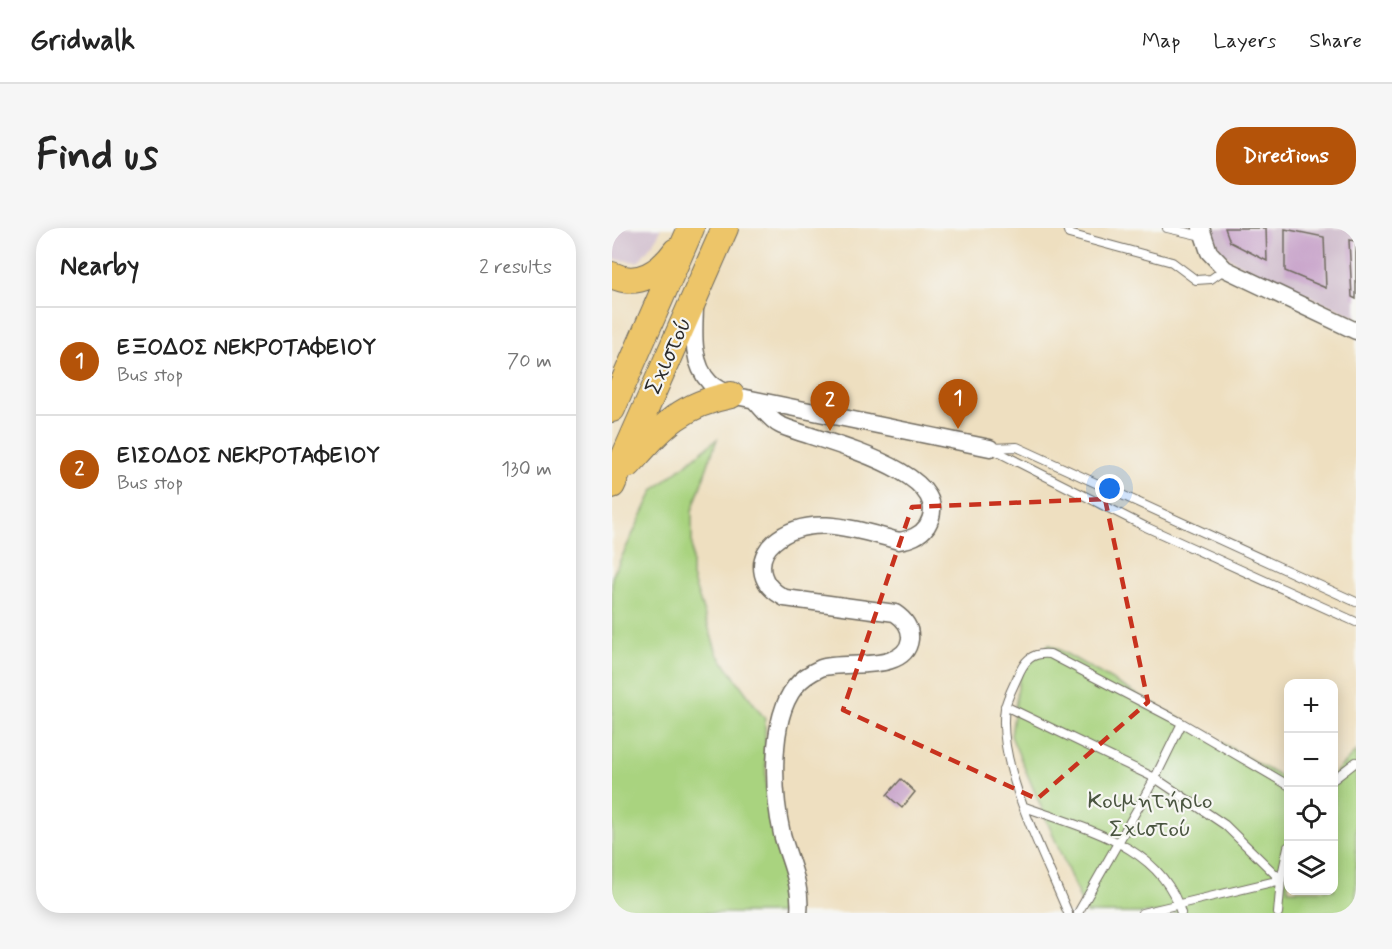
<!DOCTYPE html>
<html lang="en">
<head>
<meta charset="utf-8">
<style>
	:root { --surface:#fff; --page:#f6f6f6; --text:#222; --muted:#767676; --line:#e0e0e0; --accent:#b45309 }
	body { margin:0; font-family:Mynerve,sans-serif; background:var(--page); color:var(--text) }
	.controls { position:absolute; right:18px; bottom:18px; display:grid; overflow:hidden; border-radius:12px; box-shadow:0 3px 15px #0003 }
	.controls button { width:54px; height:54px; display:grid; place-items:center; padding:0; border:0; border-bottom:2px solid var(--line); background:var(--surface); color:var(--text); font:30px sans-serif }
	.you { position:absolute; left:498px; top:261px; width:21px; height:21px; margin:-15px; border:4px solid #fff; border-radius:50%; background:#1a73e8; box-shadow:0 0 0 9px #1a73e833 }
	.badge { display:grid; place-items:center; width:39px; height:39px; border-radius:50%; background:var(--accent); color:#fff; font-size:20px; font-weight:700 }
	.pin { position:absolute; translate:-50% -50px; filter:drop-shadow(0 2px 3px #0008) }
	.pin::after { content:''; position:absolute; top:32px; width:21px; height:18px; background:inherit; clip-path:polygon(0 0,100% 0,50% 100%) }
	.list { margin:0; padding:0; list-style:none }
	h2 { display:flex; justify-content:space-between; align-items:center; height:78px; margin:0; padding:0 24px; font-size:26px }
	h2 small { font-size:20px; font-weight:400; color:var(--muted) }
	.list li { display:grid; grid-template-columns:39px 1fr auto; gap:18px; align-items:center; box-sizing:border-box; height:108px; padding:0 24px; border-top:2px solid var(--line) }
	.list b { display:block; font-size:22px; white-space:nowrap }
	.list p { margin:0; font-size:20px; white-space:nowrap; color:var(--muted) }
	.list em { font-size:20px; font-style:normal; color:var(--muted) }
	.icon { flex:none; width:33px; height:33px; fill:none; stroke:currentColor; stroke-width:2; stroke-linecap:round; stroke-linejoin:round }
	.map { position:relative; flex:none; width:744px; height:685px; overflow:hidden; border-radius:24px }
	header { display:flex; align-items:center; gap:36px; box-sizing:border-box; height:84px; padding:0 30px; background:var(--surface); border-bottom:2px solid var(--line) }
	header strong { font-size:28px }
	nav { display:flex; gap:33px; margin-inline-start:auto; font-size:21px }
	.intro { display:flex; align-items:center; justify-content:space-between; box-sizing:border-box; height:144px; padding:0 36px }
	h1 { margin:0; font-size:42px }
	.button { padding:15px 27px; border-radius:24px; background:var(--accent); color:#fff; font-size:21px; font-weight:700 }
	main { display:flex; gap:36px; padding:0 36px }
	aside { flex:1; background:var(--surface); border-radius:24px; box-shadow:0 3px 15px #0003 }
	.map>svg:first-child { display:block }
	.industrial { fill:#d0bdcd }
	.green { fill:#a9d37f; stroke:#6a7f55; stroke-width:1.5 }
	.building { fill:#caa7cc }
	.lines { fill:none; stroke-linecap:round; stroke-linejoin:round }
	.lane-casing { stroke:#6f6a5f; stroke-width:10 }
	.street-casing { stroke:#6f6a5f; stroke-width:19 }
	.primary-casing { stroke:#6f6a5f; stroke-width:28 }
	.lane { stroke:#fff; stroke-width:8 }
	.street { stroke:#fff; stroke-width:16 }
	.primary { stroke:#edc569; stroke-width:26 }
	.marked { fill:none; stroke:#c8321e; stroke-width:4.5; stroke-dasharray:12 8; stroke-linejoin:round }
	.labels { text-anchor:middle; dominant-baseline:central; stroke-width:4.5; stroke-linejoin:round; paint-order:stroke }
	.street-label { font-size:24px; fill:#2b2b2b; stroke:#f6f6f2 }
	.park-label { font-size:24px; fill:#4a5540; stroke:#f6f6f2 }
</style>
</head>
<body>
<header>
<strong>Gridwalk</strong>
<nav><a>Map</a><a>Layers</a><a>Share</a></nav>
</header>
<div class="intro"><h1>Find us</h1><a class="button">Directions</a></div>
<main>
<aside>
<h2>Nearby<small>2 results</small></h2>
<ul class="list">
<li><span class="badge">1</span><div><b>ΕΞΟΔΟΣ ΝΕΚΡΟΤΑΦΕΙΟΥ</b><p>Bus stop</p></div><em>70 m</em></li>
<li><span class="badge">2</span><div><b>ΕΙΣΟΔΟΣ ΝΕΚΡΟΤΑΦΕΙΟΥ</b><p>Bus stop</p></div><em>130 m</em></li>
</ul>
</aside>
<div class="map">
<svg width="744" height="685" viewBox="0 0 744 685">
	<rect width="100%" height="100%" fill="#f6f6f2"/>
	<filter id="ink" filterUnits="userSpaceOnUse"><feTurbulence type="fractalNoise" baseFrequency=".0167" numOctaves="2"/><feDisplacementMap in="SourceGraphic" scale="12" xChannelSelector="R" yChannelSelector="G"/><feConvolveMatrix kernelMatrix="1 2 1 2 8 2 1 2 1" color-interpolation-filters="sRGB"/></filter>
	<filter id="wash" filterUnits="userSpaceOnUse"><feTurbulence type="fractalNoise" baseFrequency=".008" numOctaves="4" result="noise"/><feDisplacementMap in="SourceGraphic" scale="24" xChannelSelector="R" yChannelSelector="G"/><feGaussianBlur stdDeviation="1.35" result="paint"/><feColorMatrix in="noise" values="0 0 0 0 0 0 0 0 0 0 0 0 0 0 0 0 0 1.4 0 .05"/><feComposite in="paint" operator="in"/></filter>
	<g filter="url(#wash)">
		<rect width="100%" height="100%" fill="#eedfc0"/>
		<path class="industrial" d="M 0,0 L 49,0 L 45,10 L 26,34 L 0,31 Z
			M 602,0 L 744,0 L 744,89 L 625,35 L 611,25 L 601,9 Z"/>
		<path class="green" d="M 105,211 L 80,283 L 80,349 L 105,425 L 153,491 L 154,561 L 176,654 L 175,685 L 0,685 L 0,349 L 42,262 Z
			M 437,416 L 676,553 L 676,662 L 722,662 L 722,546 L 744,523 L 744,685 L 474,685 L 399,508 L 408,445 Z"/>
		<g id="blocks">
			<path class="building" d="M 613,0 L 654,0 L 655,33 L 618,14 Z
				M 673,1 L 712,9 L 714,60 L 673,43 Z
				M 737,12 L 744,13 L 744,71 L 740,69 Z
				M 289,551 L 303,564 L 290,580 L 275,567 Z"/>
		</g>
	</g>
	<g filter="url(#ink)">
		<use href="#blocks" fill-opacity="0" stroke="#6f6a5f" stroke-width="1.5"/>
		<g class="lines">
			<g class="lane-casing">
				<path id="lane" d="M 455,0 L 457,6 L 560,34 L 584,52 L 599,51 L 613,41
					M 555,0 L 590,8
					M 378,220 L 534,299 L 744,394
					M 379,220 L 405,219 L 744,374
					M 393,478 L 543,550 L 613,597 L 669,652
					M 722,551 L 744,534
					M 413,579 C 470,600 550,617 569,685
					M 456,685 C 434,631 384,537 393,480 C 395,470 401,459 405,450 C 412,433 419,424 438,426 L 570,495 L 676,557
					M 466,685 L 543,550 L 570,495
					M 530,685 L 669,652
					M 666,685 L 669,652 L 676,619"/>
			</g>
			<g class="street-casing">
				<path id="street" d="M 589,0 L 597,24 L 613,41 L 744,103
					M 83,80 C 82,104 79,136 98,155 C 103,160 112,164 119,167 L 378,220
					M 142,172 C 150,180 159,193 168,197 C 200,212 349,242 315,298 C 308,308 298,311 287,313 C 248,303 197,283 162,314 C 155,320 150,329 150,338 C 150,354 161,364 173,370 L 283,385 C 292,391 299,399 298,411 C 294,446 233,432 209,440 C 200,444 189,451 183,459 C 157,492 161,566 170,606 C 177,633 190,656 187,685"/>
			</g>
			<g class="primary-casing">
				<path id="primary" d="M 0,47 C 26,60 49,44 64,23
					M 0,181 L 79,0
					M 17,236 C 51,198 68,177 119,167
					M 0,257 L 113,0"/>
			</g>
			<use href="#lane" class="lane"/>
			<use href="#street" class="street"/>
			<use href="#primary" class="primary"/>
		</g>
	</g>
	<path class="marked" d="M 493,271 L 536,474 L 425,571 L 231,482 L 300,279 Z"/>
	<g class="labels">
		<g class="street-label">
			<text transform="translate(57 128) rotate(-66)">Σχιστού</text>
		</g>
		<g class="park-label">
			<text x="538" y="573">Κοιμητήριο<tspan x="538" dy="28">Σχιστού</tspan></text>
		</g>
	</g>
</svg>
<div class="controls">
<button>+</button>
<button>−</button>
<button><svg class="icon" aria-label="locate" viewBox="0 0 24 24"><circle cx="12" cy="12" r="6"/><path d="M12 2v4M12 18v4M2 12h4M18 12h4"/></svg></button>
<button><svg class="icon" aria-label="layers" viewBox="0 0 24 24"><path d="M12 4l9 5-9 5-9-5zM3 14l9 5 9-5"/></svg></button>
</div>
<div class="you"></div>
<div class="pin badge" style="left:346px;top:201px">1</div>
<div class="pin badge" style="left:218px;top:203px">2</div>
</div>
</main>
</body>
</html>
